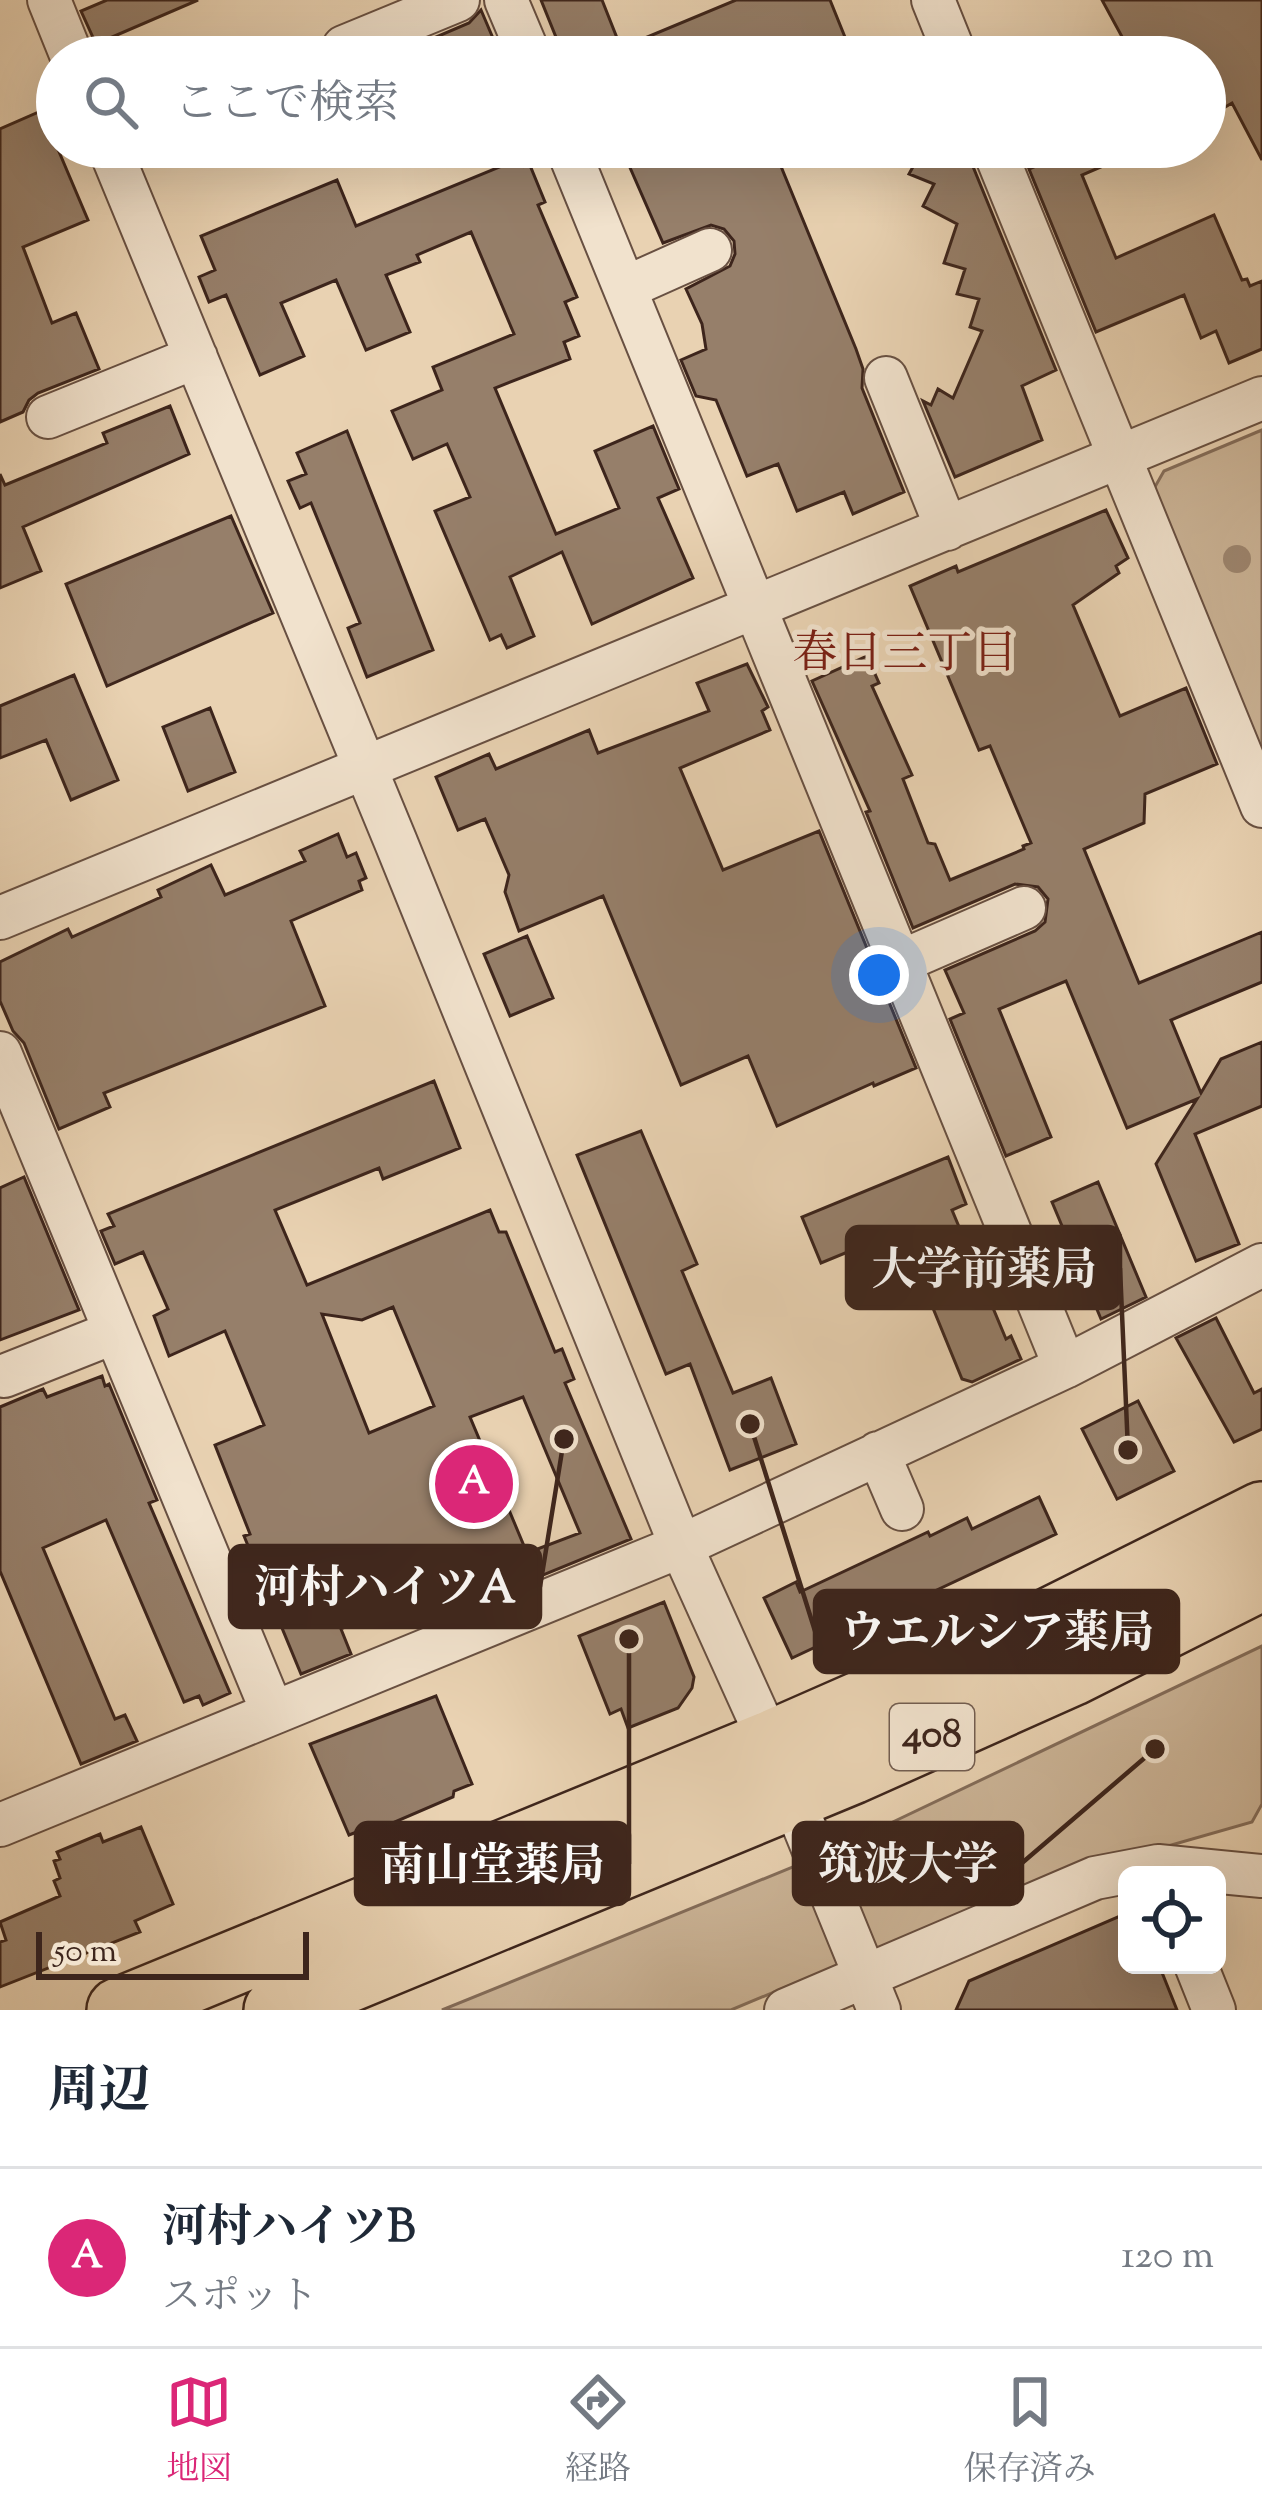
<!DOCTYPE html>
<html lang="ja">
<head>
<meta charset="utf-8">
<style>
	:root { --surface:#fff; --page:#f6f6f7; --text:#1f2937; --muted:#747a83; --line:#e0e1e3; --accent:#db2777 }
	body { margin:0; font-family:"Sorts Mill Goudy","Noto Serif JP",serif; background:var(--page); color:var(--text) }
	.controls { position:absolute; right:36px; bottom:36px; display:grid; overflow:hidden; border-radius:18px; box-shadow:0 12px 48px #0002 }
	.controls button { width:108px; height:108px; display:grid; place-items:center; padding:0; border:0; border-bottom:3px solid var(--line); background:var(--surface); color:var(--text); font:60px sans-serif }
	.scale { position:absolute; left:36px; bottom:30px; width:273px; box-sizing:border-box; padding-left:12px; border:6px solid #3d251c; border-top:0; font-size:33px; line-height:42px; white-space:nowrap; color:#3d251c; -webkit-text-stroke:9px #f1e2cd; paint-order:stroke }
	.you { position:absolute; left:879px; top:975px; width:42px; height:42px; margin:-30px; border:9px solid #fff; border-radius:50%; background:#1a73e8; box-shadow:0 0 0 18px #1a73e833 }
	.badge { display:grid; place-items:center; width:78px; height:78px; border-radius:50%; background:var(--accent); color:#fff; font-size:39px; font-weight:700 }
	.pin { position:absolute; translate:-50% -50%; border:6px solid #fff; box-shadow:0 3px 12px #0006 }
	.list { margin:0; padding:0; list-style:none }
	h2 { display:flex; justify-content:space-between; align-items:center; height:156px; margin:0; padding:0 48px; font-size:51px }
	h2 small { font-size:39px; font-weight:400; color:var(--muted) }
	.list li { display:grid; grid-template-columns:78px 1fr auto; gap:36px; align-items:center; box-sizing:border-box; height:180px; padding:0 48px; border-top:3px solid var(--line) }
	.list b { display:block; font-size:45px; white-space:nowrap }
	.list p { margin:0; font-size:39px; white-space:nowrap; color:var(--muted) }
	.list em { font-size:39px; font-style:normal; color:var(--muted) }
	.icon { flex:none; width:66px; height:66px; fill:none; stroke:currentColor; stroke-width:2; stroke-linecap:round; stroke-linejoin:round }
	.map { position:relative; flex:none; width:1262px; height:2010px; overflow:hidden }
	.search { position:absolute; background:var(--surface); box-shadow:0 12px 48px #0002; left:36px; right:36px; top:36px; height:132px; display:flex; align-items:center; gap:30px; box-sizing:border-box; padding:0 42px; border-radius:66px; color:var(--muted); font-size:45px }
	.sheet { height:336px; background:var(--surface) }
	nav { display:flex; justify-content:space-around; align-items:center; box-sizing:border-box; height:168px; border-top:3px solid var(--line); background:var(--surface); font-size:33px; color:var(--muted) }
	nav a { display:grid; justify-items:center; gap:6px }
	nav .on { color:var(--accent) }
	.map>svg:first-child { display:block }
	.green { fill:#ccb598; stroke:#846d5a; stroke-width:3 }
	.building { fill:#967f6a; stroke:#3d251c; stroke-width:3; fill-rule:evenodd }
	.lines { fill:none; stroke-linecap:round; stroke-linejoin:round }
	.minor-casing { stroke:#685042; stroke-width:46 }
	.highway-casing { stroke:#3d251c; stroke-width:68 }
	.minor { stroke:#f1e2cd; stroke-width:42 }
	.highway { stroke:#e9d2b2; stroke-width:63 }
	.tree { fill:#9e8771 }
	.labels { text-anchor:middle; dominant-baseline:central; stroke-width:10; stroke-linejoin:round; paint-order:stroke }
	.shield { fill:#f1e2cd; stroke:#735e51; stroke-width:3 }
	.shield-label { font-size:39px; font-weight:bold; fill:#3d251c }
	.neighbourhood-label { font-size:45px; fill:#7a1f14; stroke:#f1e2cd }
	.leader { fill:none; stroke:#3d251c; stroke-width:4.5 }
	.callout-dot { fill:#3d251c; stroke:#f1e2cd; stroke-width:4.5 }
	.callout { fill:#3d251c; stroke:#3d251c; stroke-width:4.5 }
	.callout-label { font-size:45px; text-anchor:middle; font-weight:bold; fill:#fff }
</style>
</head>
<body>
<div class="map">
<svg width="1262" height="2010" viewBox="0 0 1262 2010">
	<rect width="100%" height="100%" fill="#e9d2b2"/>
	<filter id="stains"><feTurbulence type="fractalNoise" baseFrequency=".00167" numOctaves="4"/><feColorMatrix values="0 0 0 0 .2 0 0 0 0 .09 0 0 0 0 .02 0 0 0 .5 -.17"/></filter>
	<radialGradient id="worn" r=".72"><stop offset=".6" stop-color="#630" stop-opacity="0"/><stop offset="1" stop-color="#630" stop-opacity=".3"/></radialGradient>
	<path class="green" d="M 1262,430 L 1262,761 L 1152,492 L 1164,471 Z
		M 1262,1646 L 1262,1804 L 1252,1822 L 1028,1886 L 731,2010 L 442,2010 L 832,1851 Z"/>
	<path class="building" d="M 107,0 L 198,0 L 96,44 L 81,11 Z
		M 541,0 L 602,0 L 621,48 L 736,0 L 830,0 L 853,57 L 564,57 Z
		M 1102,0 L 1262,0 L 1262,160 L 1232,103 L 1205,119 L 1205,57 L 1133,57 Z
		M 481,10 L 501,57 L 445,57 L 436,37 L 469,23 Z
		M 57,104 L 57,147 L 88,220 L 23,247 L 52,323 L 76,313 L 99,369 L 38,393 L 29,400 L 23,412 L 0,422 L 0,129 Z
		M 621,147 L 773,147 L 856,349 L 863,369 L 862,388 L 904,492 L 853,514 L 844,492 L 797,511 L 778,464 L 747,476 L 716,400 L 696,396 L 681,360 L 706,349 L 702,324 L 686,289 L 730,266 L 735,254 L 734,241 L 724,229 L 711,225 L 663,243 Z
		M 924,147 L 965,147 L 1056,370 L 1022,386 L 1042,440 L 955,477 L 923,401 L 931,405 L 938,389 L 953,398 L 982,331 L 970,327 L 979,299 L 957,294 L 965,269 L 944,263 L 957,224 L 923,206 L 934,184 L 909,174 Z
		M 1027,147 L 1147,147 L 1082,175 L 1116,258 L 1214,215 L 1242,280 L 1247,279 L 1250,286 L 1262,281 L 1262,349 L 1229,363 L 1216,331 L 1201,338 L 1184,295 L 1096,332 L 1029,169 L 1036,166 Z
		M 521,158 L 524,166 L 529,163 L 545,202 L 538,205 L 577,297 L 565,302 L 579,336 L 564,342 L 570,359 L 495,388 L 556,534 L 619,508 L 595,451 L 653,426 L 679,489 L 658,498 L 693,578 L 592,624 L 562,552 L 510,577 L 534,636 L 507,648 L 501,635 L 490,640 L 435,511 L 470,497 L 447,444 L 413,459 L 392,411 L 442,390 L 433,367 L 514,334 L 471,232 L 417,255 L 420,262 L 386,275 L 410,332 L 366,350 L 336,280 L 281,303 L 304,356 L 260,375 L 226,295 L 209,302 L 199,277 L 215,270 L 201,236 L 337,180 L 356,226 Z
		M 170,406 L 189,454 L 23,527 L 41,571 L 0,588 L 0,474 L 5,485 L 107,443 L 103,433 Z
		M 347,431 L 433,650 L 367,677 L 348,628 L 360,623 L 311,503 L 300,508 L 288,481 L 306,474 L 297,453 Z
		M 1106,510 L 1128,558 L 1116,566 L 1119,573 L 1073,605 L 1120,716 L 1186,688 L 1217,764 L 1145,794 L 1144,823 L 1084,849 L 1139,983 L 1262,932 L 1262,982 L 1171,1020 L 1201,1093 L 1221,1059 L 1262,1042 L 1262,1106 L 1195,1134 L 1239,1244 L 1196,1261 L 1156,1164 L 1197,1099 L 1127,1128 L 1066,981 L 999,1009 L 1051,1137 L 1006,1156 L 950,1019 L 964,1013 L 945,970 L 1035,931 L 1045,922 L 1048,899 L 1038,887 L 1015,884 L 913,928 L 866,812 L 870,811 L 812,681 L 867,656 L 879,683 L 872,686 L 912,775 L 903,779 L 928,843 L 935,844 L 950,880 L 1024,849 L 1023,846 L 1031,843 L 990,746 L 979,750 L 910,586 L 956,566 L 958,572 Z
		M 231,516 L 273,613 L 107,686 L 66,584 Z
		M 747,664 L 768,707 L 762,711 L 770,730 L 680,768 L 723,870 L 819,831 L 916,1068 L 874,1086 L 873,1083 L 777,1126 L 748,1056 L 681,1085 L 603,896 L 519,931 L 505,892 L 509,875 L 485,819 L 458,830 L 436,777 L 489,754 L 496,769 L 589,730 L 598,753 L 709,711 L 697,683 Z
		M 74,675 L 118,780 L 71,800 L 46,740 L 0,758 L 0,706 Z
		M 210,708 L 235,772 L 188,791 L 163,727 Z
		M 338,834 L 347,857 L 356,853 L 366,878 L 359,881 L 362,890 L 291,921 L 325,1006 L 104,1093 L 110,1107 L 59,1129 L 24,1043 L 13,1031 L 0,1001 L 0,962 L 68,929 L 72,937 L 161,897 L 158,890 L 211,865 L 225,895 L 305,861 L 300,851 Z
		M 527,936 L 553,998 L 510,1016 L 484,954 Z
		M 434,1081 L 460,1148 L 383,1179 L 379,1168 L 275,1210 L 307,1285 L 490,1210 L 499,1232 L 506,1232 L 555,1352 L 562,1349 L 574,1379 L 565,1383 L 631,1539 L 441,1617 L 402,1624 L 376,1613 L 341,1629 L 351,1654 L 301,1674 L 244,1536 L 250,1534 L 215,1445 L 264,1425 L 225,1331 L 169,1356 L 154,1316 L 168,1309 L 143,1252 L 115,1264 L 101,1231 L 114,1226 L 108,1214 ZM 393,1307 L 434,1406 L 369,1433 L 322,1314 L 362,1320 ZM 523,1397 L 580,1533 L 527,1553 L 470,1417 Z
		M 641,1131 L 697,1264 L 682,1271 L 733,1393 L 771,1378 L 796,1444 L 730,1470 L 690,1364 L 666,1374 L 577,1155 Z
		M 948,1157 L 966,1204 L 952,1210 L 1006,1339 L 1011,1336 L 1021,1359 L 972,1382 L 962,1379 L 901,1230 L 821,1263 L 802,1217 Z
		M 24,1177 L 79,1310 L 0,1340 L 0,1188 Z
		M 1098,1182 L 1146,1297 L 1101,1319 L 1052,1202 Z
		M 1216,1318 L 1254,1393 L 1262,1389 L 1262,1429 L 1234,1442 L 1176,1338 Z
		M 102,1376 L 105,1386 L 109,1384 L 157,1500 L 149,1503 L 230,1693 L 203,1705 L 199,1696 L 184,1702 L 106,1520 L 43,1548 L 115,1719 L 125,1715 L 137,1741 L 81,1764 L 0,1571 L 0,1407 L 43,1389 L 47,1397 Z
		M 1138,1401 L 1174,1471 L 1117,1499 L 1082,1429 Z
		M 1039,1497 L 1056,1534 L 792,1658 L 764,1598 L 796,1582 L 800,1592 L 928,1532 L 930,1536 L 967,1518 L 972,1529 Z
		M 664,1602 L 694,1677 L 692,1688 L 678,1708 L 628,1728 L 621,1709 L 610,1714 L 579,1636 Z
		M 436,1696 L 472,1784 L 454,1791 L 453,1797 L 374,1831 L 372,1826 L 349,1835 L 310,1744 Z
		M 141,1827 L 173,1904 L 135,1921 L 140,1932 L 0,1987 L 0,1942 L 6,1940 L 0,1922 L 60,1896 L 54,1881 L 60,1878 L 54,1861 L 60,1859 L 57,1852 L 100,1834 L 103,1842 Z
		M 1127,1913 L 1127,1965 L 1159,1965 L 1177,2010 L 956,2010 L 969,1981 Z"/>
	<g class="lines">
		<g class="minor-casing">
			<path id="minor" d="M 49,0 L 72,57
				M 506,0 L 530,57
				M 933,0 L 956,57
				M 347,56 L 344,47 L 458,0
				M 109,147 L 395,840 L 681,1546 L 770,1743 L 879,2010
				M 567,147 L 1065,1367
				M 993,147 L 1262,806
				M 625,288 L 710,250
				M 886,378 L 947,529
				M 48,417 L 196,357
				M 0,918 L 1262,398
				M 900,962 L 1024,908
				M 0,1053 L 272,1711
				M 4,1376 L 115,1332
				M 878,1453 L 902,1509
				M 0,1825 L 681,1546 L 1065,1367 L 1262,1265
				M 1196,1965 L 1214,2010
				M 786,2010 L 1095,1878 L 1158,1866 L 1262,1876"/>
		</g>
		<g class="highway-casing">
			<path id="highway" d="M 119,2010 L 770,1743 L 1048,1621 L 1262,1514
				M 276,2010 L 852,1772 L 1071,1674 L 1262,1578"/>
		</g>
		<use href="#minor" class="minor"/>
		<use href="#highway" class="highway"/>
	</g>
	<circle class="tree" cx="1237" cy="559" r="14"/>
	<g class="labels">
		<rect class="shield" x="890" y="1704" width="84" height="66" rx="9"/>
		<g class="shield-label">
			<text x="932" y="1737">408</text>
		</g>
		<g class="neighbourhood-label">
			<text x="905" y="656">春日三丁目</text>
		</g>
	</g>
	<path class="leader" d="M1128 1450L1120 1268M564 1439L540 1587M750 1424L815 1631M1155 1749L1022 1863M629 1639L629 1864"/>
	<g class="callout-dot">
		<circle cx="1128" cy="1450" r="12"/>
		<circle cx="564" cy="1439" r="12"/>
		<circle cx="750" cy="1424" r="12"/>
		<circle cx="1155" cy="1749" r="12"/>
		<circle cx="629" cy="1639" r="12"/>
	</g>
	<g class="callout">
		<rect x="847" y="1227" width="273" height="81" rx="12"/>
		<rect x="230" y="1546" width="310" height="81" rx="12"/>
		<rect x="815" y="1591" width="363" height="81" rx="12"/>
		<rect x="794" y="1823" width="228" height="81" rx="12"/>
		<rect x="356" y="1823" width="273" height="81" rx="12"/>
	</g>
	<g class="callout-label">
		<text x="984" y="1284">大学前薬局</text>
		<text x="385" y="1602">河村ハイツA</text>
		<text x="997" y="1647">ウエルシア薬局</text>
		<text x="908" y="1879">筑波大学</text>
		<text x="492" y="1880">南山堂薬局</text>
	</g>
	<rect width="100%" height="100%" filter="url(#stains)"/>
	<rect width="100%" height="100%" fill="url(#worn)"/>
</svg>
<div class="controls">
<button><svg class="icon" aria-label="locate" viewBox="0 0 24 24"><circle cx="12" cy="12" r="6"/><path d="M12 2v4M12 18v4M2 12h4M18 12h4"/></svg></button>
</div>
<div class="scale">50 m</div>
<div class="you"></div>
<div class="pin badge" style="left:474px;top:1484px">A</div>
<div class="search"><svg class="icon" aria-label="search" viewBox="0 0 24 24"><circle cx="10" cy="10" r="6"/><path d="M15 15l6 6"/></svg>ここで検索</div>
</div>
<section class="sheet">
<h2>周辺<small></small></h2>
<ul class="list">
<li><span class="badge">A</span><div><b>河村ハイツB</b><p>スポット</p></div><em>120 m</em></li>
</ul>
</section>
<nav>
<a class="on"><svg class="icon" aria-label="map" viewBox="0 0 24 24"><path d="M3 6l6-2 6 2 6-2v14l-6 2-6-2-6 2zM9 4v14M15 6v14"/></svg>地図</a>
<a><svg class="icon" aria-label="directions" viewBox="0 0 24 24"><path d="M12 3l9 9-9 9-9-9zM9 14v-3h6M13 9l2 2-2 2"/></svg>経路</a>
<a><svg class="icon" aria-label="saved" viewBox="0 0 24 24"><path d="M7 4h10v16l-5-4-5 4z"/></svg>保存済み</a>
</nav>
</body>
</html>
